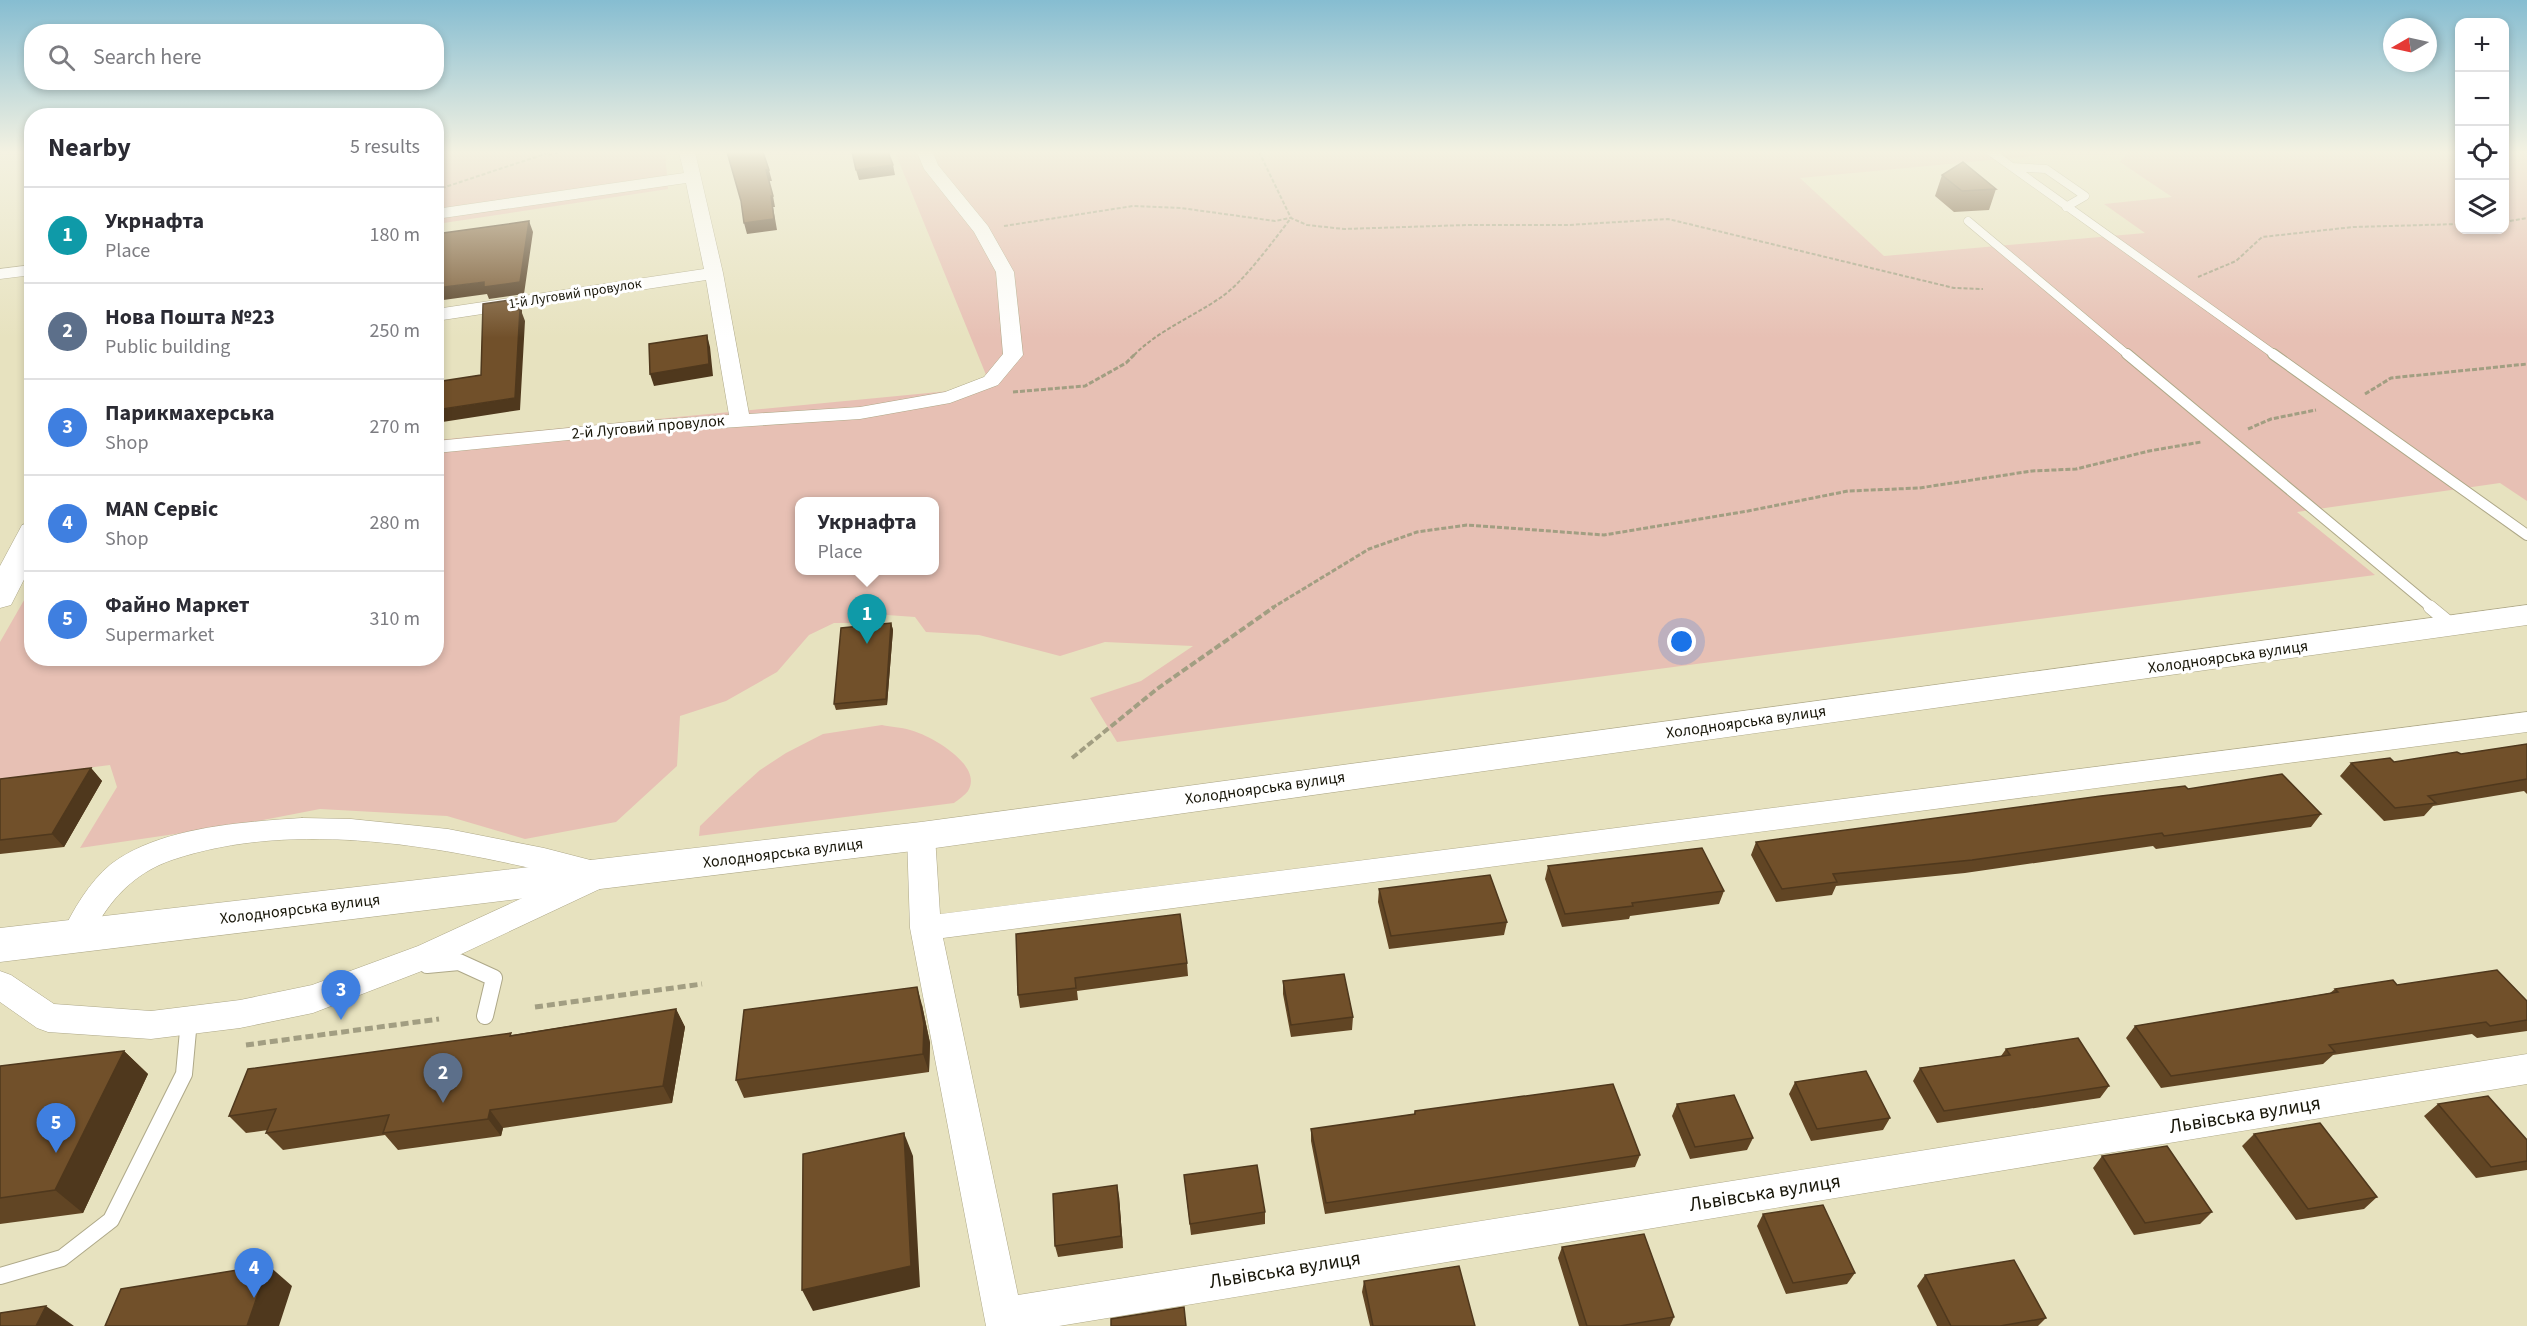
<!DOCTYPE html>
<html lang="en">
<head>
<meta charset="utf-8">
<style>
	:root { --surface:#fff; --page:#f7f7f7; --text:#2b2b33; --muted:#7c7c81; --line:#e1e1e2; --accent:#d93025 }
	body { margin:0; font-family:"Source Sans 3",sans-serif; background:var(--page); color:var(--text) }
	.controls { position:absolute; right:18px; top:18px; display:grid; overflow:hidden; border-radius:12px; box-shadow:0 3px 9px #0003 }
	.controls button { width:54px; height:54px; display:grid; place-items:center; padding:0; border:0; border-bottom:2px solid var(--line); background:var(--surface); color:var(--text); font:30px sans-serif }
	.compass { position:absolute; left:2383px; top:18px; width:54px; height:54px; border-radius:50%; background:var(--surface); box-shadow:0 3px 9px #0003; rotate:261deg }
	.you { position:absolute; left:1682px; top:642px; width:21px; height:21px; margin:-15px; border:4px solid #fff; border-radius:50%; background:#1a73e8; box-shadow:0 0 0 9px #1a73e833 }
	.badge { display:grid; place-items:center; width:39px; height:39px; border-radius:50%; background:var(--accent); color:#fff; font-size:20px; font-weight:700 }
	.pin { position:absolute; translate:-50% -50px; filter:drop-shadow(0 2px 3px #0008) }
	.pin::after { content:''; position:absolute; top:32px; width:21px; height:18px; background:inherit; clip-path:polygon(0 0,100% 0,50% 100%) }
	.popup { position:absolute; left:795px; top:497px; width:144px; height:78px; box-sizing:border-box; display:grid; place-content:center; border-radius:12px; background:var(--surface); filter:drop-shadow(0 2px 4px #0005); font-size:20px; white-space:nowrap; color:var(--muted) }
	.popup b { font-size:22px; color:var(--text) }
	.popup::after { content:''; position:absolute; left:50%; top:100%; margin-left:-12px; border:12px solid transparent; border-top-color:var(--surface) }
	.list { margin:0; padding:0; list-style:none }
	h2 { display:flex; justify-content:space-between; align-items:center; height:78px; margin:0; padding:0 24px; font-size:26px }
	h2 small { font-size:20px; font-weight:400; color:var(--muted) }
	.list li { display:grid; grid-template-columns:39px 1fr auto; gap:18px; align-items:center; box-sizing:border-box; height:96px; padding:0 24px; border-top:2px solid var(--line) }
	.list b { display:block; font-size:22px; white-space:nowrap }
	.list p { margin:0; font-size:20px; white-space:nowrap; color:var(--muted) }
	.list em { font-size:20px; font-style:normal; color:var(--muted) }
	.icon { flex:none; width:33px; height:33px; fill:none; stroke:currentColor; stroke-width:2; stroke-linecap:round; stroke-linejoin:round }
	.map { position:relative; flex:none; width:2527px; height:1326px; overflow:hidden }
	.search { position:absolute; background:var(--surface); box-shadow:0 3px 9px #0003; left:24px; top:24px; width:420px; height:66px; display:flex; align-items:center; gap:15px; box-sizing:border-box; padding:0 21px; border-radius:24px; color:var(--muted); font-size:22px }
	.panel { position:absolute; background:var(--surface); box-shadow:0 3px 9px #0003; left:24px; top:108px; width:420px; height:558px; border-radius:24px }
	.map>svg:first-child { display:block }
	.green { fill:#e7c0b4; fill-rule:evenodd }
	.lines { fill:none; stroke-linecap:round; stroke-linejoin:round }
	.lane-far3-casing { stroke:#aea888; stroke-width:9 }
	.lane-far2-casing { stroke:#aea888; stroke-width:12 }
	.lane-far1-casing { stroke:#aea888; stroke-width:14 }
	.lane-casing { stroke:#aea888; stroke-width:18 }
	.street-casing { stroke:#aea888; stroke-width:1 }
	.secondary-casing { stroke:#aea888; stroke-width:1 }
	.primary-casing { stroke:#aea888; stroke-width:1 }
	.path-far3 { stroke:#a29e82; stroke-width:2; stroke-dasharray:4 2; stroke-linecap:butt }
	.path-far2 { stroke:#a29e82; stroke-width:3; stroke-dasharray:5 2; stroke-linecap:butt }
	.path-far1 { stroke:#a29e82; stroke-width:4; stroke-dasharray:7 3; stroke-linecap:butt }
	.path { stroke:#a29e82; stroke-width:5; stroke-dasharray:8 4; stroke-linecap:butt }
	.lane-far3 { stroke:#fff; stroke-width:8 }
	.lane-far2 { stroke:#fff; stroke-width:10 }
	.lane-far1 { stroke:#fff; stroke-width:13 }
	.lane { stroke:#fff; stroke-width:16 }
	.street { fill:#fff; fill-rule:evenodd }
	.secondary { fill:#fff; fill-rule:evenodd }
	.primary { fill:#fff; fill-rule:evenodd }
	.wall { fill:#614524 }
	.shaded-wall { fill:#4f381d }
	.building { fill:#71502a; stroke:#4f381d; stroke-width:1.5 }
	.labels { text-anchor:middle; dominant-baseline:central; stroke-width:6; stroke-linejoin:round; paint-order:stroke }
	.far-street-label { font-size:14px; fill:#181609; stroke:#fff }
	.street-label { font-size:16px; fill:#181609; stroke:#fff }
	.near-street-label { font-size:20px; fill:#181609; stroke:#fff }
</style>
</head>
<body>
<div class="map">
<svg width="2527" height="1326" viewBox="0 0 2527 1326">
	<rect width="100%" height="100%" fill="#e7e2bf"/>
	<path class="green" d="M 437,152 L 665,152 L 668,189 L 437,224 Z
		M 895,152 L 2075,152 L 1800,178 L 1884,256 L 2145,233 L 2104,204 L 2172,197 L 2120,162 L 2128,152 L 2459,152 L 2460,230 L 2504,230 L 2505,152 L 2527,152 L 2527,501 L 2500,483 L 2297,512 L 2375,575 L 1567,681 L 1117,742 L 1090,698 L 1141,681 L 1193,646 L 1105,642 L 1060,656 L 979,635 L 926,632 L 915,617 L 887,615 L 860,623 L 834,623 L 809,635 L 777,672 L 726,701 L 680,716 L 677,766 L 616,822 L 525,839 L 447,816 L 320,809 L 243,824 L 80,848 L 117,787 L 110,765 L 0,779 L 0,642 L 31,588 L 32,658 L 436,658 L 437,440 L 991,387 ZM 800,502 L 934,502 L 934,570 L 800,570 Z
		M 882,725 C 891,727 901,727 910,730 C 930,735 984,765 968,791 C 965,795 958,800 954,803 L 699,836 L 700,826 L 730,797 L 760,770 L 786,753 L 823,734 Z"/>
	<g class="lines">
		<g class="lane-far3-casing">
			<path id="lane-far3" d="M 1991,152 L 2275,355
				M 2012,167 L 2046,169 L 2085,196 L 2066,207
				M 1968,221 L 2128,355"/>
		</g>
		<g class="lane-far2-casing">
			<path id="lane-far2" d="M 2127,354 L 2432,608
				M 2273,354 L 2527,535"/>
		</g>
		<g class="lane-far1-casing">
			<path id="lane-far1" d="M 2430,607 L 2453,626"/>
		</g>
		<g class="lane-casing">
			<path id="lane" d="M 427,965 L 459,962 L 494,978 L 485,1016
				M 0,1276 L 62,1258 L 111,1220 L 184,1074 L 189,1020"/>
		</g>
		<g class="street-casing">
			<path id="street" d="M 679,152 L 695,152 L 723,273 L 749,414 L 860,407 L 945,392 L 984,377 L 1003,354 L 996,272 L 974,232 L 924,169 L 917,152 L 933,152 L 938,165 L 988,226 L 1014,272 L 1023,355 L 998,385 L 950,403 L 860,419 L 629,434 L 436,453 L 436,441 L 629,422 L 729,415 L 706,280 L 436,321 L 436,309 L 704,269 L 686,183 L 436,219 L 436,209 L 684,173 Z
				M 32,265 L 32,275 L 0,279 L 0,269 Z
				M 2527,712 L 2527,732 L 943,938 L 1018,1295 L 2527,1054 L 2527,1084 L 1059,1326 L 986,1326 L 910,928 L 907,836 L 911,828 L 921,825 L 931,828 L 935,836 L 940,914 Z
				M 302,818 L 351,819 L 448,829 L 544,848 L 602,863 L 608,879 L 604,887 L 440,964 L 313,1013 L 240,1028 L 151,1039 L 48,1032 L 37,1028 L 0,1002 L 0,971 L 11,975 L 54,1004 L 151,1011 L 240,1000 L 312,985 L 418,946 L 568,877 C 445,847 296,818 172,860 C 140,871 117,892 100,920 C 96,927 92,939 87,944 C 80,949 72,946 65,944 L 61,935 C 73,910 89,882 111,864 C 160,827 243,822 302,818 Z"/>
		</g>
		<g class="secondary-casing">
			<path id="secondary" d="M 32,522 L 32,564 L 11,605 L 0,608 L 0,566 L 22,525 Z"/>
		</g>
		<g class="primary-casing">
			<path id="primary" d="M 2527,605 L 2527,625 L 921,850 L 0,962 L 0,928 L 921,822 Z"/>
		</g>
		<path class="path-far3" d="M 1259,152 L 1291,218 L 1307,225 L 1344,229 L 1467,225 L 1568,225 L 1668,219 L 1954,288 L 1983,289
			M 548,155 L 561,152
			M 436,190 L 551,152
			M 2504,222 L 2527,218
			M 1004,226 L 1133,206 L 1181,208 L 1275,221 L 1290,218
			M 2198,277 L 2236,261 L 2262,237 L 2353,227 L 2460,224
			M 1134,355 C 1159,330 1191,318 1220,298 C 1243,283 1273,241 1291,218"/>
		<path class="path-far2" d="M 1013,392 L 1085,386 L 1126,363 L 1135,354
			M 2365,394 L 2391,378 L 2527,364
			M 2248,429 L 2271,419 L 2316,410
			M 1272,608 L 1369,549 L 1417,532 L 1467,525 L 1604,535 L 1748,511 L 1848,491 L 1919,488 L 2032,471 L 2076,469 L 2149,451 L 2201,442"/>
		<path class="path-far1" d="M 1072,758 L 1157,689 L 1274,607"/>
		<path class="path" d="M 535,1007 L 702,984
			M 246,1045 L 439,1019"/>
		<use href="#lane-far3" class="lane-far3"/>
		<use href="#lane-far2" class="lane-far2"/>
		<use href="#lane-far1" class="lane-far1"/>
		<use href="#lane" class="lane"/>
		<use href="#street" class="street"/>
		<use href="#secondary" class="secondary"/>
		<use href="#primary" class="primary"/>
	</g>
	<path class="wall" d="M 1942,175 L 1996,189 L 1989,210 L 1954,212 L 1935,196 Z
		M 891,623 L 893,630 L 887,705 L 836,710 L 834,704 Z
		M 2527,744 L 2527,794 L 2524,791 L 2433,806 L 2424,816 L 2384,821 L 2340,776 L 2351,763 L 2394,762 L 2461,754 Z
		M 91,768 L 102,781 L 64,847 L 0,854 L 0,779 Z
		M 2188,789 L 2321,814 L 2311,827 L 2156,849 L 2153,846 L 1965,873 L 1836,886 L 1832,895 L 1776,902 L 1751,855 L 1756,842 Z
		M 1548,866 L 1724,891 L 1719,904 L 1630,916 L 1629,919 L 1562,927 L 1545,879 Z
		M 1379,889 L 1507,922 L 1504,935 L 1389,949 L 1378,902 Z
		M 1016,934 L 1187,963 L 1188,976 L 1077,991 L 1078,1000 L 1020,1008 L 1018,995 Z
		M 1283,981 L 1353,1017 L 1352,1030 L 1291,1037 L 1283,994 Z
		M 2397,985 L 2527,1001 L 2527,1031 L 2477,1038 L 2472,1034 L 2333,1055 L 2323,1064 L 2161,1088 L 2126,1038 L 2135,1026 L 2330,993 L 2335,989 Z
		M 922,1005 L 930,1043 L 929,1072 L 744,1098 L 736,1080 Z
		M 676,1009 L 685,1027 L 672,1103 L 503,1128 L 501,1136 L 398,1150 L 385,1135 L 283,1150 L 266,1133 L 268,1130 L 246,1133 L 229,1116 L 512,1035 Z
		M 2006,1049 L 2109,1086 L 2100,1098 L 1937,1123 L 1913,1081 L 1920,1068 L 2001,1056 Z
		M 124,1051 L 148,1074 L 83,1213 L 0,1224 L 0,1066 Z
		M 1795,1082 L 1890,1118 L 1883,1130 L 1811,1141 L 1789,1094 Z
		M 1677,1104 L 1753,1138 L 1747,1150 L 1690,1159 L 1672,1116 Z
		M 2438,1104 L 2527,1140 L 2527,1170 L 2476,1178 L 2424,1116 Z
		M 1415,1111 L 1640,1155 L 1635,1167 L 1325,1214 L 1311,1141 L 1311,1129 L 1414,1114 Z
		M 2254,1134 L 2377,1197 L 2364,1209 L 2296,1220 L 2242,1146 Z
		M 2102,1156 L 2212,1212 L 2200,1224 L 2134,1235 L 2093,1168 Z
		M 1184,1175 L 1265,1212 L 1265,1224 L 1191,1235 Z
		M 1119,1196 L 1123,1248 L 1058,1257 L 1055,1246 Z
		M 1763,1214 L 1855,1273 L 1847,1284 L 1786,1294 L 1757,1226 Z
		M 1562,1247 L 1674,1317 L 1670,1326 L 1579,1326 L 1558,1258 Z
		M 1925,1275 L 2046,1318 L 2038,1326 L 1937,1326 L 1917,1286 Z
		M 1364,1281 L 1475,1326 L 1370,1326 L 1362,1292 Z"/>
	<path class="shaded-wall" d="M 893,165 L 895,175 L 859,180 L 856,170 Z
		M 766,170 L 769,170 L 772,181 L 769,181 Z
		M 771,196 L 773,196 L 775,207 L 773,207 L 777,230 L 747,234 L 744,223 Z
		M 529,221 L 533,232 L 524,294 L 489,299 L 487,294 L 436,301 L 436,288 L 484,282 Z
		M 517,299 L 522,310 L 522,313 L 525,321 L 520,410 L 436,423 L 436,410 L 515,398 L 516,310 Z
		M 707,335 L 710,347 L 713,376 L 654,386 L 650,374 Z
		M 891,623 L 893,630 L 887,705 L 886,699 Z
		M 91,768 L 102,781 L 64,847 L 52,834 Z
		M 917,987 L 922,1005 L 930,1043 L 929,1072 L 923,1054 Z
		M 676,1009 L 685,1027 L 672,1103 L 663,1086 Z
		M 124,1051 L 148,1074 L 83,1213 L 55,1190 Z
		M 490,1110 L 503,1128 L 501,1136 L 488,1119 Z
		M 904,1133 L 913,1156 L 920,1287 L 813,1311 L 802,1290 Z
		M 1117,1185 L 1119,1196 L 1123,1248 L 1121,1236 Z
		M 268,1265 L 292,1286 L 279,1326 L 247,1326 Z
		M 46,1306 L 74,1326 L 36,1326 Z"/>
	<path class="building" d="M 727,152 L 763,152 L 769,170 L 766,170 L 773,196 L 771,196 L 774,219 L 744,223 L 741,201 Z
		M 852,152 L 888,152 L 893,165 L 856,170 Z
		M 1963,162 L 1996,189 L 1962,191 L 1942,175 Z
		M 529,221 L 520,282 L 484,287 L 484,282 L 436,288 L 436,234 Z
		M 517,299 L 516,310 L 520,309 L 515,398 L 436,410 L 436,382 L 481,375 L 483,304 Z
		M 707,335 L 709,364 L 650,374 L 649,344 Z
		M 891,623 L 886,699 L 834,704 L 841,628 Z
		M 2527,744 L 2527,779 L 2428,796 L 2436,803 L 2395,808 L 2351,763 L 2390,758 L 2394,762 L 2457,752 L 2461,754 Z
		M 91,768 L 52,834 L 0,840 L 0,779 Z
		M 2282,774 L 2321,814 L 2164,836 L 2162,833 L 1972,860 L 1833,874 L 1837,882 L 1782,889 L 1756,842 L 2101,796 L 2185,786 L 2188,789 Z
		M 1702,848 L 1724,891 L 1632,903 L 1633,906 L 1565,914 L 1548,866 Z
		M 1490,875 L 1507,922 L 1391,936 L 1379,889 Z
		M 1180,914 L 1187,963 L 1075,978 L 1076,988 L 1018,995 L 1016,934 Z
		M 2497,970 L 2527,1001 L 2527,1020 L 2490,1026 L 2486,1022 L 2329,1045 L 2335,1052 L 2171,1076 L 2135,1026 L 2338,992 L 2335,989 L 2393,980 L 2397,985 Z
		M 1344,974 L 1353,1017 L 1291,1025 L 1283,981 Z
		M 917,987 L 924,1024 L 923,1054 L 736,1080 L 744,1010 Z
		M 676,1009 L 663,1086 L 490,1110 L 488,1119 L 383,1133 L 389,1115 L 266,1133 L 276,1109 L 229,1116 L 248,1069 L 511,1033 L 510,1036 Z
		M 2078,1038 L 2109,1086 L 1944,1111 L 1920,1068 L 2010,1055 L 2006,1049 Z
		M 124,1051 L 55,1190 L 0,1198 L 0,1066 Z
		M 1866,1071 L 1890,1118 L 1817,1129 L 1795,1082 Z
		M 1613,1084 L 1640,1155 L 1326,1203 L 1311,1129 L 1415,1114 L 1415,1111 Z
		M 1734,1095 L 1753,1138 L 1695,1147 L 1677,1104 Z
		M 2488,1096 L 2527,1140 L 2527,1161 L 2491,1167 L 2438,1104 Z
		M 2320,1123 L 2377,1197 L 2308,1209 L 2254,1134 Z
		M 904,1133 L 911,1266 L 802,1290 L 803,1154 Z
		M 2167,1146 L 2212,1212 L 2145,1223 L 2102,1156 Z
		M 1257,1165 L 1265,1212 L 1190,1224 L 1184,1175 Z
		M 1117,1185 L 1121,1236 L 1055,1246 L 1053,1194 Z
		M 1823,1205 L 1855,1273 L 1793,1283 L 1763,1214 Z
		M 1644,1234 L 1674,1317 L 1620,1326 L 1587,1326 L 1562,1247 Z
		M 2014,1260 L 2046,1318 L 2000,1326 L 1951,1326 L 1925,1275 Z
		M 268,1265 L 247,1326 L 105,1326 L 121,1289 Z
		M 1459,1266 L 1475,1326 L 1373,1326 L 1364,1281 Z
		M 46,1306 L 36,1326 L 0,1326 L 0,1313 Z
		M 1184,1307 L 1186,1326 L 1111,1326 L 1111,1319 Z"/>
	<linearGradient id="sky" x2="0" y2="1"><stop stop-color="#86bdd1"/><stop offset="0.45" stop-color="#f4f2e2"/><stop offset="1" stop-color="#f4f2e2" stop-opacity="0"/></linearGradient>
	<rect width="2527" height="338" fill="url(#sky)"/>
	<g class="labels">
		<g class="far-street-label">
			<text transform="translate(575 294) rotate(-9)">1-й Луговий провулок</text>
		</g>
		<g class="street-label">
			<text transform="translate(648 427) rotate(-5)">2-й Луговий провулок</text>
			<text transform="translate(2228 657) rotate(-8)">Холодноярська вулиця</text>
			<text transform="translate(1746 722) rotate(-8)">Холодноярська вулиця</text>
			<text transform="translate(1265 788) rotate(-8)">Холодноярська вулиця</text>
			<text transform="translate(783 853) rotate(-7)">Холодноярська вулиця</text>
			<text transform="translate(300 909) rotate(-7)">Холодноярська вулиця</text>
		</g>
		<g class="near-street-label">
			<text transform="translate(2245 1115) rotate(-9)">Львівська вулиця</text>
			<text transform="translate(1765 1193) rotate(-9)">Львівська вулиця</text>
			<text transform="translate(1285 1270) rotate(-9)">Львівська вулиця</text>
		</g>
	</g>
</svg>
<div class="controls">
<button>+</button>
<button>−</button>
<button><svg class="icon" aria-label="locate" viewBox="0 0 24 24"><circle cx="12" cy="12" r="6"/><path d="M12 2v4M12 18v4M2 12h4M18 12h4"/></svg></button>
<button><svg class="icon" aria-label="layers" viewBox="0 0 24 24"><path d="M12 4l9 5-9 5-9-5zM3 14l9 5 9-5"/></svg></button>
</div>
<svg class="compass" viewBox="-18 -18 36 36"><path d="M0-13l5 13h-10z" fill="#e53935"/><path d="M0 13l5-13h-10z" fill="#7c7c81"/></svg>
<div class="you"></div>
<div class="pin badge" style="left:867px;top:644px;background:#0f9aa8">1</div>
<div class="popup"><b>Укрнафта</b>Place</div>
<div class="pin badge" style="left:443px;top:1103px;background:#5c6f8a">2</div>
<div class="pin badge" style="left:341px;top:1020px;background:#3f7fe0">3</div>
<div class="pin badge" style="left:254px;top:1298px;background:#3f7fe0">4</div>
<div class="pin badge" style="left:56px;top:1153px;background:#3f7fe0">5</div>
<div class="search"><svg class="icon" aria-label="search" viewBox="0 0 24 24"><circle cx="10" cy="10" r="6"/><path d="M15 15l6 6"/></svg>Search here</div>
<section class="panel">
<h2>Nearby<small>5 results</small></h2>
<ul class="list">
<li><span class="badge" style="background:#0f9aa8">1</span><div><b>Укрнафта</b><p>Place</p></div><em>180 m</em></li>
<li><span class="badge" style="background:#5c6f8a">2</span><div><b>Нова Пошта №23</b><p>Public building</p></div><em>250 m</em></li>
<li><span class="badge" style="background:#3f7fe0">3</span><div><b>Парикмахерська</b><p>Shop</p></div><em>270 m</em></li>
<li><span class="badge" style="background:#3f7fe0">4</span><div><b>MAN Сервіс</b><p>Shop</p></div><em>280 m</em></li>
<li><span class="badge" style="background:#3f7fe0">5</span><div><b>Файно Маркет</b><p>Supermarket</p></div><em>310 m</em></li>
</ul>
</section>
</div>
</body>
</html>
